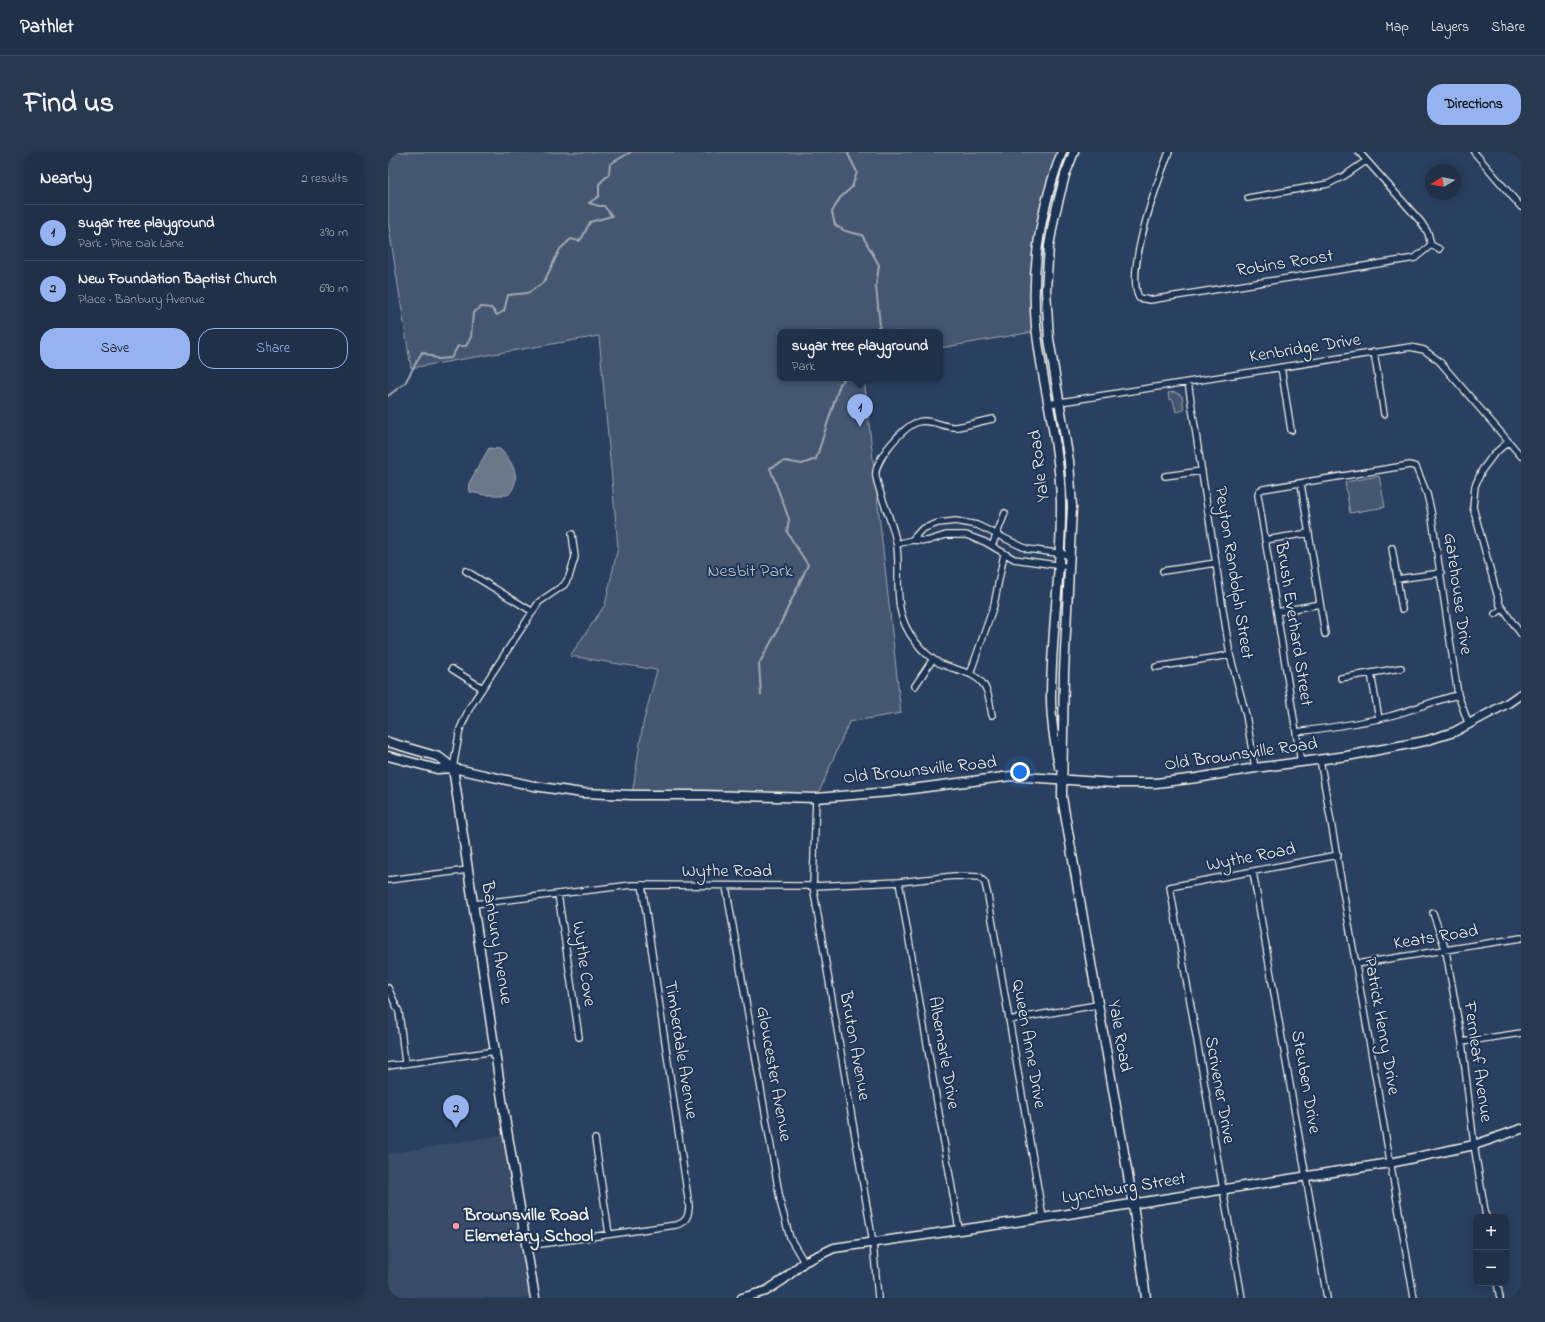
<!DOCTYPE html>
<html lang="en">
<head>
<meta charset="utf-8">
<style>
	:root { --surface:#203048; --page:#28384f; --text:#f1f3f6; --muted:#a2a9b4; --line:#3d4b60; --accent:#95b2f1 }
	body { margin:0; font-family:"Indie Flower",sans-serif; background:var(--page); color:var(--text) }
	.controls { position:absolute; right:12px; bottom:12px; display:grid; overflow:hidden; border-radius:8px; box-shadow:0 2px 10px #0003 }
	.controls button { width:36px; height:36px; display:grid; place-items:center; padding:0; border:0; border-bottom:1px solid var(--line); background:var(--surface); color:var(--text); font:20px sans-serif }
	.compass { position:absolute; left:1037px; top:12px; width:36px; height:36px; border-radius:50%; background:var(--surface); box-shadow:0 2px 10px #0003; rotate:260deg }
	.you { position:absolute; left:632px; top:620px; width:14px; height:14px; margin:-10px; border:3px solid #fff; border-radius:50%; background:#1a73e8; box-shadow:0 0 0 6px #1a73e833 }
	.badge { display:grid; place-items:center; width:26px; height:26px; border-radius:50%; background:var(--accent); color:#111; font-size:13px; font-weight:700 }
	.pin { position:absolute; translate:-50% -33px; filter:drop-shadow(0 1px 2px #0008) }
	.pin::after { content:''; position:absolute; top:21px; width:14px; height:12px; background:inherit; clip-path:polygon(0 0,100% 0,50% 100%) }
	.popup { position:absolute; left:389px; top:177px; width:166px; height:52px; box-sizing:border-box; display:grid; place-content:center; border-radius:8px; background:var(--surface); filter:drop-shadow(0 1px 3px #0005); font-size:13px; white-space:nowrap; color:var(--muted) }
	.popup b { font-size:15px; color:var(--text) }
	.popup::after { content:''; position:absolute; left:50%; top:100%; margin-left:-8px; border:8px solid transparent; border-top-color:var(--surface) }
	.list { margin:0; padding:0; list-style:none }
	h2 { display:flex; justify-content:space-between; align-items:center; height:52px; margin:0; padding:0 16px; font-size:17px }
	h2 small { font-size:13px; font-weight:400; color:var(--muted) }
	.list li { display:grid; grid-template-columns:26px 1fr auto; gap:12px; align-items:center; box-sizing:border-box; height:56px; padding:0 16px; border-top:1px solid var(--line) }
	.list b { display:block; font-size:15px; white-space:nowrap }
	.list p { margin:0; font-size:13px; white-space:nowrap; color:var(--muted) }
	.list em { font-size:13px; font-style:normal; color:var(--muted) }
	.actions { display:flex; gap:8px; padding:12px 16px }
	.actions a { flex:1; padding:9px 0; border:1px solid var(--accent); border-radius:16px; text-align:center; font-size:14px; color:var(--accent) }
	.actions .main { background:var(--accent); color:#111 }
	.map { position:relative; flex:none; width:1133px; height:1146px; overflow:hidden; border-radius:16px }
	header { display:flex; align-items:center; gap:24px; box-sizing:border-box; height:56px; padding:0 20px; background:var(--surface); border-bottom:1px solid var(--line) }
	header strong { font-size:19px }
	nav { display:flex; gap:22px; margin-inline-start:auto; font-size:14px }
	.intro { display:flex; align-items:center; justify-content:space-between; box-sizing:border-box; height:96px; padding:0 24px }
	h1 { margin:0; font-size:28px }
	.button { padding:10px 18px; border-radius:16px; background:var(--accent); color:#111; font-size:14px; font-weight:700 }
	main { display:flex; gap:24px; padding:0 24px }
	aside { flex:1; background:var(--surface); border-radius:16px; box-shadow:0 2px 10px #0003 }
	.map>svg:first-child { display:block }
	.built { fill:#374c69 }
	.green { fill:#445771; stroke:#9ca4ac }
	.water { fill:#6a788a; stroke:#a1a8b0 }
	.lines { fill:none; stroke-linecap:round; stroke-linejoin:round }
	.stream { stroke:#a1a8b0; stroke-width:2 }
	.street-casing { stroke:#f4f1e8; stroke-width:8 }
	.secondary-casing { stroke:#f4f1e8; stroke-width:11 }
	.street { stroke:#1d3557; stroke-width:5.5 }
	.secondary { stroke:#1d3557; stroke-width:8 }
	.poi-dot { fill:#ff9aa2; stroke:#1d3557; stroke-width:1.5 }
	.labels { text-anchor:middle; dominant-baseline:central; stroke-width:4; stroke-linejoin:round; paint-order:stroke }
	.street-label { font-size:18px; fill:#f4f1e8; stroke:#1d3557 }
	.park-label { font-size:18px; fill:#bfc3c4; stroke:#1d3557 }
	.poi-label { font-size:18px; font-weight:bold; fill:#f4f1e8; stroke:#1d3557; text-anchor:start }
</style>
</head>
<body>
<header>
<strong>Pathlet</strong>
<nav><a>Map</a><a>Layers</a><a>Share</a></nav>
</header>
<div class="intro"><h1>Find us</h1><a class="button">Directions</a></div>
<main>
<aside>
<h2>Nearby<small>2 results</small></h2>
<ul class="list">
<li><span class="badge">1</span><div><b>sugar tree playground</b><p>Park · Pine Oak Lane</p></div><em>390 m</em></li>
<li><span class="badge">2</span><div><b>New Foundation Baptist Church</b><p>Place · Banbury Avenue</p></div><em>690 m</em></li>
</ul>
<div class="actions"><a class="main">Save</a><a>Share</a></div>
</aside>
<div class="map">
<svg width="1133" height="1146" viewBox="0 0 1133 1146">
	<rect width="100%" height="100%" fill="#2a4060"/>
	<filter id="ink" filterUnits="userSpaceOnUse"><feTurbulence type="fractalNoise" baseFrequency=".025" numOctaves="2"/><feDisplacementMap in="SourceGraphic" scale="8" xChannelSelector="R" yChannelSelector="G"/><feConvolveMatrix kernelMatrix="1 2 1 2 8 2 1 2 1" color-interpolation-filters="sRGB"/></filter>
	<g filter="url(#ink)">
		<path class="built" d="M 120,982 L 147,1146 L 0,1146 L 0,1002 Z"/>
		<path class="green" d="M 0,0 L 688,0 C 665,63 659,110 662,177 L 552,196 L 552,180 L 392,180 L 392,226 L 476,226 L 513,561 L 461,570 L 429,645 L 244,643 L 255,572 L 269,518 L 182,504 L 217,453 L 230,395 L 211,184 L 23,216 L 0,69 Z
			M 787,240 L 794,244 L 796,258 L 788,260 L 785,248 L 781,247 L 780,241 Z
			M 991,324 L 997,355 L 962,361 L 957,330 Z"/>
		<path class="water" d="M 101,296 L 112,297 C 125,310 135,327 120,343 L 97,343 L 82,340 L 81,331 Z"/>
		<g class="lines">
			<path class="stream" d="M 461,0 L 460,2 L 469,20 L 464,35 L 452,46 L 444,60 L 447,73 L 457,79 L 474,83 L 491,113 L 488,134 L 492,174 L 486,180
				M 0,244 L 17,231 L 34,200 L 50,207 L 63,206 L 70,194 L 78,194 L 83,185 L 85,161 L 93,155 L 103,156 L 109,163 L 116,159 L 120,143 L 140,141 L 156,130 L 172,97 L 183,87 L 191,89 L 194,86 L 202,70 L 224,64 L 216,54 L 211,54 L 201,51 L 211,44 L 211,32 L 221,22 L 222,12 L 243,0
				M 373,543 L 371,512 L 387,483 L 420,413 L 399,380 L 401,367 L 382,316 L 397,309 L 414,312 L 428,307 L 452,232 L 457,226"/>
			<g class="street-casing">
				<path id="street" d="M 781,0 C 770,29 737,118 751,146 L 762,148 L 1027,106 L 1043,93
					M 971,0 L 1033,70 L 1040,81 L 1043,93
					M 1086,0 L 1133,55
					M 860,46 L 940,32 L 956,24 L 978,9
					M 1043,93 L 1051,97
					M 986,200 L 996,262
					M 893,215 L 903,278
					M 800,230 L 842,503 L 858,563 L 867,616
					M 660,252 L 1022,195 L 1036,198 L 1051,209 L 1133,304
					M 1120,290 L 1106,302 L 1094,318 L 1087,334 L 1085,355 L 1112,453 L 1133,482
					M 777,324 L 814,319
					M 913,332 L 937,482
					M 524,388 L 534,377 L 550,371 L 568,369 L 589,373 L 639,397 L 683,403
					M 877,388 L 921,381
					M 509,392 L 524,388 L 539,389 L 558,383 L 578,383 L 597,390 L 626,407 L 682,415
					M 604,394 L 617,361
					M 1004,396 L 1014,457
					M 78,419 L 145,460
					M 775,419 L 828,411
					M 1009,427 L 1053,421
					M 889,460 L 932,452
					M 1107,462 L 1114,457
					M 768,515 L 842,503
					M 64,517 L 94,536
					M 983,521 L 991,567
					M 582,522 L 606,453 L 616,402
					M 953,526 L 1013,516
					M 527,534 L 545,507
					M 604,563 C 602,555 602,545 598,537 C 590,519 567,519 551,511 C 542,506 533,497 527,489 C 503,459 513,429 509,395 C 506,371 493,349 488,325 C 485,309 515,274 530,270 C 543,266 556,276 569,275 C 581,273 593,269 605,267
					M 908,580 C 939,576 971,572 1002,564 C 1025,558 1047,548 1070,543
					M 932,607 L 1026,1146
					M 913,611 L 870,343 L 871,339 L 875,337 L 1022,313 L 1028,315 L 1039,342 L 1043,359 L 1070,543 L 1081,573
					M 65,616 L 72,577 L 82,555 L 151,450 L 176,433 L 181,425 L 187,405 L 184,382
					M 428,646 L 425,734 L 485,1091 L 490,1146
					M 865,720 L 939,1146
					M 0,728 L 80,718
					M 511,730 L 571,1077
					M 338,734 L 393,1053 L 402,1086 L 416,1110
					M 170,742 L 191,885
					M 86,752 L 244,733 L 425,734 L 511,730 L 566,724 L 592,725 L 597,731 L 600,744 L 655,1066
					M 1045,761 L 1058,799 L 1074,890 L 1086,993 L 1098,1065
					M 968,812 L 1133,786
					M 0,836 L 11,860 L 17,911
					M 621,868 L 709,853
					M 1074,890 L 1133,881
					M 0,914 L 108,899
					M 207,987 L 221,1082
					M 138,1094 L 288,1073 C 299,1070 301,1063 301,1053 L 254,733
					M 1109,1131 L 1112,1146
					M 854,1146 L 782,735 L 950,703"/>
			</g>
			<g class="secondary-casing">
				<path id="secondary" d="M 686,0 L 677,23 L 666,66 L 661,94 L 658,138 L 661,187 L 681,309 L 684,355 L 676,520 L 674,645 L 745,1052 L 758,1146
					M 0,590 L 51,605 L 65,616
					M 0,604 L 49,617 L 65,616 L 146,634 L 194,641 L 244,643 L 314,643 L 428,646 L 501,640 L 623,624 L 726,631 L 768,631 L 809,626 L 867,616 L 959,604 L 1037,589 L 1066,580 L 1120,551 L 1133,542
					M 671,614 C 667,593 663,569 663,546 C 663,481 674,416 673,350 C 672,291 654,233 648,174 C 643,115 653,55 674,0
					M 65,616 L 115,954 L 147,1146
					M 354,1146 L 378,1139 L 395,1128 L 416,1110 L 446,1096 L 655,1066 L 1002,1011 L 1086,993 L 1133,977"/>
			</g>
			<use href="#street" class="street"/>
			<use href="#secondary" class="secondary"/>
		</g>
	</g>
	<circle class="poi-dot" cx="68" cy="1074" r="4"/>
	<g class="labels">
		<g class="street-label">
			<text transform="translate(897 112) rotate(-9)">Robins Roost</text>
			<text transform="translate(917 197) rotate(-9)">Kenbridge Drive</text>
			<text transform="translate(652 314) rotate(-97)">Yale Road</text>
			<text transform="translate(845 421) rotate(81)">Peyton Randolph Street</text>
			<text transform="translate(1069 442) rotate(82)">Gatehouse Drive</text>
			<text transform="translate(905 472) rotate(81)">Brush Everhard Street</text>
			<text transform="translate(853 603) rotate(-8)">Old Brownsville Road</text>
			<text transform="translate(532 619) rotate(-6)">Old Brownsville Road</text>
			<text transform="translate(863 706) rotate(-11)">Wythe Road</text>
			<text x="339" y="720">Wythe Road</text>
			<text transform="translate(1048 786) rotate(-9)">Keats Road</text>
			<text transform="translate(108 791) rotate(81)">Banbury Avenue</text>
			<text transform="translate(195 812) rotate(82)">Wythe Cove</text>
			<text transform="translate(993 874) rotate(80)">Patrick Henry Drive</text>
			<text transform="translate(731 884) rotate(80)">Yale Road</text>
			<text transform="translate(640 892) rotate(80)">Queen Anne Drive</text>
			<text transform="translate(466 894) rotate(80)">Bruton Avenue</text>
			<text transform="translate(292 898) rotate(81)">Timberdale Avenue</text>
			<text transform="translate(555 901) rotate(80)">Albemarle Drive</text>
			<text transform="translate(1089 910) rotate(82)">Fernleaf Avenue</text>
			<text transform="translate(385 922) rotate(80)">Gloucester Avenue</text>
			<text transform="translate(917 930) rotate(80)">Steuben Drive</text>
			<text transform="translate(831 938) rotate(80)">Scrivener Drive</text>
			<text transform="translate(736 1037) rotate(-9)">Lynchburg Street</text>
		</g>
		<g class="park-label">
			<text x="362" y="420">Nesbit Park</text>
		</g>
		<g class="poi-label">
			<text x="76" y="1064">Brownsville Road<tspan x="76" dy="21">Elemetary School</tspan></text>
		</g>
	</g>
</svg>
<div class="controls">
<button>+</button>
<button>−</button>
</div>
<svg class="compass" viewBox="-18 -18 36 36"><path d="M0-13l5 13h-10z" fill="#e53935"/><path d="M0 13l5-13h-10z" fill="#a2a9b4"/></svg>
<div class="you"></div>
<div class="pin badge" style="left:472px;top:275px">1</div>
<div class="popup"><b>sugar tree playground</b>Park</div>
<div class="pin badge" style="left:68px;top:976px">2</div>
</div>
</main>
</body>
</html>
